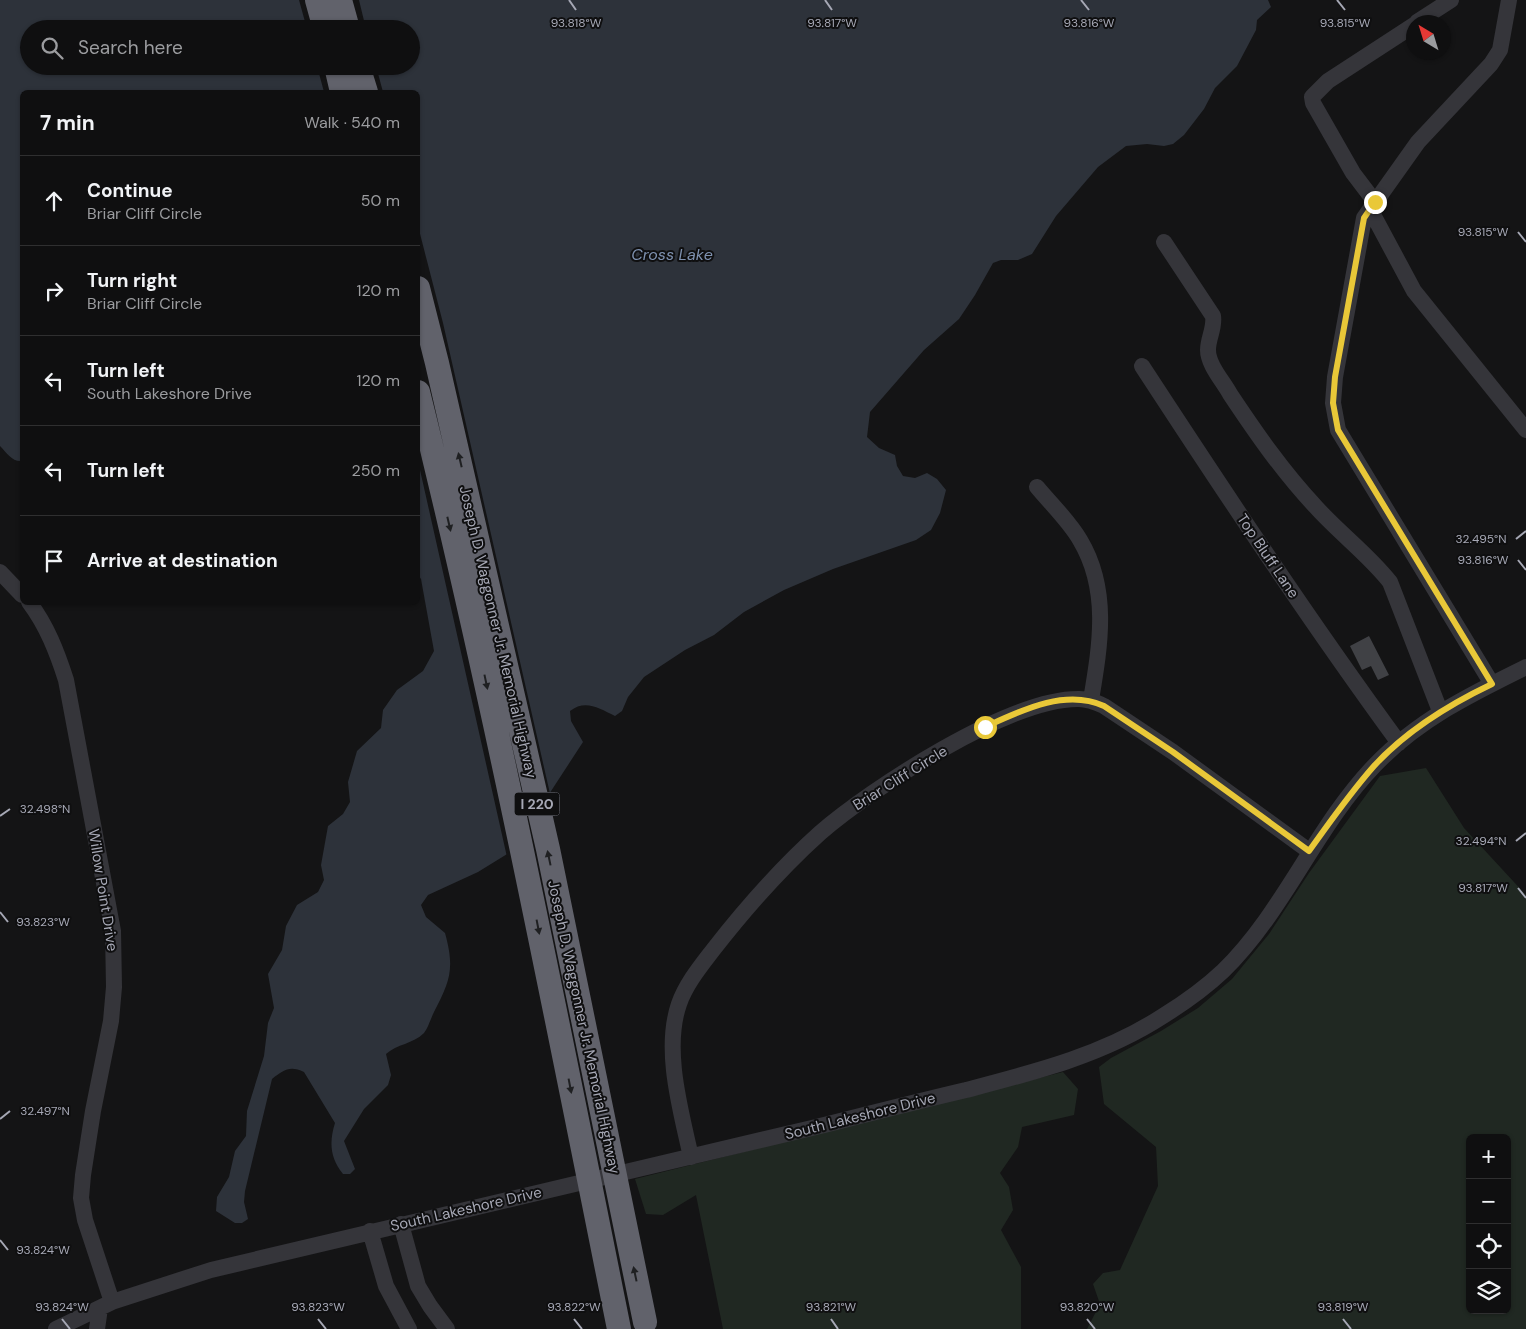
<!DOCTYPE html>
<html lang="en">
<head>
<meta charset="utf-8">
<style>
	:root { --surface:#0f0f10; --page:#181819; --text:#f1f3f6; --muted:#9b9c9f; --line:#2f2f30 }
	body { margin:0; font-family:"DM Sans",sans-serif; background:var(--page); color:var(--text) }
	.controls { position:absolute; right:15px; bottom:15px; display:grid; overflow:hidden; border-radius:8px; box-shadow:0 1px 4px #0004 }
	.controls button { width:45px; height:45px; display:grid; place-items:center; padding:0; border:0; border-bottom:1px solid var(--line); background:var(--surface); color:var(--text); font:25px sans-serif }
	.compass { position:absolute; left:1406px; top:15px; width:45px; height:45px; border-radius:50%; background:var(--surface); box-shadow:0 1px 4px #0004; rotate:322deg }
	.stop { position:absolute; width:15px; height:15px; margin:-11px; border:4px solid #e9c838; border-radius:50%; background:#fff }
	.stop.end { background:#e9c838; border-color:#fff; box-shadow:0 1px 5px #0008 }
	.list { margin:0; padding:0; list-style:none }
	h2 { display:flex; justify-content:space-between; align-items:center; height:65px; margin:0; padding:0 20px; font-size:21px }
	h2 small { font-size:16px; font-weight:400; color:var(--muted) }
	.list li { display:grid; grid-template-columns:32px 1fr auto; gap:15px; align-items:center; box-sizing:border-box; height:90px; padding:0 20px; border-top:1px solid var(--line) }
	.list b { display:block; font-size:19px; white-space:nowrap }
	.list p { margin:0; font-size:16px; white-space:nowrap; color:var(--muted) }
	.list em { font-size:16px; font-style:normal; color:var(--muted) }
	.icon { flex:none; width:28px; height:28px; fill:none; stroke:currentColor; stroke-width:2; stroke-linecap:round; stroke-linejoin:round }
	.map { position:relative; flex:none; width:1526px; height:1329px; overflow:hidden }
	.search { position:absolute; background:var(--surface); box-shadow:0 1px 4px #0004; left:20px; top:20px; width:400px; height:55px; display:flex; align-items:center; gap:12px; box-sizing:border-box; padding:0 18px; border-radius:28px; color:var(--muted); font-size:19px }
	.panel { position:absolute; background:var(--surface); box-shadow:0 1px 4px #0004; left:20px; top:90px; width:400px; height:515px; border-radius:8px }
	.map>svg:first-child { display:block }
	.green { fill:#202822; fill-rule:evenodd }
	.water { fill:#2d323a; fill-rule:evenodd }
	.pier { fill:#141415 }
	.building { fill:#404145 }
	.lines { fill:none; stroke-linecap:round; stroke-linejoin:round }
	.minor { stroke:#35353a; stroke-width:16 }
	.highway { stroke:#61626b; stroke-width:24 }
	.highway-bridge { stroke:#61626b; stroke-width:24 }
	.oneway { fill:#1f2022 }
	.route { stroke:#e9c838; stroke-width:6 }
	.ticks { fill:none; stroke:#a6a8b5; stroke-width:2 }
	.labels { text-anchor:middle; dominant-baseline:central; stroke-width:4; stroke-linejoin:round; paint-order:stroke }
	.shield { fill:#0f0f10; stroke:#797a84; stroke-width:1 }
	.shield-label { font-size:14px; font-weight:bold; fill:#a6a8b5 }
	.street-label { font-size:15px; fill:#a6a8b5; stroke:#0f0f10 }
	.water-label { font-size:16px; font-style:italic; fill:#7e91af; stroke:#0f0f10 }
	.ticks-label { font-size:12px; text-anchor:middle; fill:#a6a8b5; stroke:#0f0f10; stroke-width:4; stroke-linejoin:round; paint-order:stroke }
</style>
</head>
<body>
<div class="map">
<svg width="1526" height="1329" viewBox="0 0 1526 1329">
	<rect width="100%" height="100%" fill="#141415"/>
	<path class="green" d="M 1426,768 L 1464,828 L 1526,895 L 1526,1329 L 1087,1329 L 1100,1304 L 1093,1284 L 1103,1273 L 1120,1270 L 1158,1186 L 1156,1147 L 1104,1104 L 1099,1067 L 1111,1058 L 1161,1031 L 1198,1008 L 1232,979 L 1269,934 L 1309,873 L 1380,776 ZM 1470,1138 L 1507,1138 L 1507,1310 L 1470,1310 Z
		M 1063,1072 L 1078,1089 L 1074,1115 L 1022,1127 L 1018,1147 L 1000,1173 L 1009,1187 L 1013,1210 L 1001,1230 L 1021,1267 L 1021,1329 L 723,1329 L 696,1195 L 663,1215 L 646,1214 L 635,1179 Z"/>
	<path class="water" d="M 0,0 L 1268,0 L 1271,7 L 1257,20 L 1256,30 L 1237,66 L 1215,88 L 1204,109 L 1184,135 L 1173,144 L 1164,146 L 1147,144 L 1126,146 L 1098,167 L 1056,216 L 1032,254 L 1018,260 L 1001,260 L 993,263 L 975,295 L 959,319 L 924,350 L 870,412 L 867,437 L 879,448 L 895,455 L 897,466 L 903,476 L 915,478 L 927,473 L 937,479 L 946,490 L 940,513 L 931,530 L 916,540 L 833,569 L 784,590 L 744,612 L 714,635 L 685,650 L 644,677 L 628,697 L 622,711 L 615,716 C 599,708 585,699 570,711 L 571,721 L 583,742 L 512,851 L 478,872 L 428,895 L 421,905 L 426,917 L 445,933 C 455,969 450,981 434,1012 C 431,1018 428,1028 424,1033 C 413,1044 397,1044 386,1054 L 391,1075 L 388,1085 L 364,1109 L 344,1141 L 355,1169 L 350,1174 L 343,1174 C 330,1158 329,1142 335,1123 L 304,1072 C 290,1065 283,1070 272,1079 L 245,1191 L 244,1202 L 248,1219 L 242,1223 L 235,1223 L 216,1211 L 217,1197 L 229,1177 L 235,1151 L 246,1136 L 247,1111 L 264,1056 L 268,1023 L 274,1008 L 268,974 L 282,950 L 286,926 L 297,905 L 318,892 L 324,880 L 321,865 L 328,826 L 343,814 L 350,802 L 348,782 L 357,751 L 381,728 L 383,710 L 397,690 L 423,671 L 434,651 L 421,579 L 418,575 L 418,92 L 22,92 L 22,461 C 12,462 7,453 0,446 ZM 29,29 L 411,29 L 411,66 L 29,66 Z"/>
	<path class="pier" d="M 299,0 L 359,0 L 366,29 L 307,29 Z
		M 317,66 L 376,66 L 383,92 L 324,92 Z
		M 418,226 L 443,323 L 551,798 L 514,853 L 507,857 L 418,461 Z"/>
	<path class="building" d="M 1369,636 L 1389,675 L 1378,680 L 1371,666 L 1362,670 L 1350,646 Z"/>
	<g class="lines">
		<path class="minor" d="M 1417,22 L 1451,0
			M 1375,202 L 1353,173 L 1313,103 L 1312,97 L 1328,81 L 1414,25
			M 1370,209 L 1414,291 L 1526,430
			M 1164,242 L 1213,316 C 1215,328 1208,338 1208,350 C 1208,365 1223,381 1230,394 C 1256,433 1283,472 1315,506 C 1339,533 1368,554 1390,582 L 1440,711
			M 1142,366 C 1225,493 1309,620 1399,743
			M 1037,487 C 1051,504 1069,521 1080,540 C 1110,590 1100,646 1091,700
			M 0,572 L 22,595
			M 29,602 C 47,626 57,652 66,680 L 113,931 L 114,987 L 111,1021 L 93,1111 L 83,1175 L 81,1198 L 85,1220 L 112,1302
			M 1492,684 L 1338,430 L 1333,403 L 1335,377 L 1364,218 L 1418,142 L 1491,64 L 1500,50 L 1509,0
			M 691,1157 C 681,1111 663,1050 679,1004 C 686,984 700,967 713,950 C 745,909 781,868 820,833 C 872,788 1010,698 1079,699 C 1088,699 1095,702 1104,706 L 1173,752 L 1309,851
			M 401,1224 L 418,1286 L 430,1306 L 447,1329
			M 370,1231 L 386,1286 L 409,1329
			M 56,1329 L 112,1302 L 211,1270 C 411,1222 612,1176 812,1128 C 864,1115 915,1102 966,1090 C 1035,1072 1103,1055 1163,1016 C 1184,1003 1205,988 1223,971 C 1284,912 1316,826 1375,765 C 1418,720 1471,694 1526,667
			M 97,1329 L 100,1308"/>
		<path class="highway" d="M 317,0 L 325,29
			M 340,0 L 348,29
			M 336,66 L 342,92
			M 358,66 L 366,92"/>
		<path class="highway-bridge" d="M 418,288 L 437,363 L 548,849 L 645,1322
			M 418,392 C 495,702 556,1015 619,1329"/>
	</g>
	<defs><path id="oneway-solid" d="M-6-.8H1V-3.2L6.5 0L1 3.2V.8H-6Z" transform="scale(1.25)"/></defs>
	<g class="oneway">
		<use href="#oneway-solid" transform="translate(460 460) rotate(-103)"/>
		<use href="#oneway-solid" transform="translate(449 524) rotate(77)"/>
		<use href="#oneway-solid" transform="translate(486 682) rotate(78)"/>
		<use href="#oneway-solid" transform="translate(549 858) rotate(-102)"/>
		<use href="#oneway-solid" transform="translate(538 927) rotate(79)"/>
		<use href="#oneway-solid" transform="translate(570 1086) rotate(79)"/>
		<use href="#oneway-solid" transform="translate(635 1274) rotate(-102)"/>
	</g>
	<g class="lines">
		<path class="route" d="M 985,727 C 1020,711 1065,688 1104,706 L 1173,752 L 1309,851 C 1330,822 1350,793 1374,766 C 1407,730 1448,705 1492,684 L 1338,430 L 1333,403 L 1335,377 L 1364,218 L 1375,202"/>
	</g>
	<path class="ticks" d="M 569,0 L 576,10M 825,0 L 832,10M 1081,0 L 1089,10M 1337,0 L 1345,10M 1518,232 L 1526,242M 1516,539 L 1526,531M 1518,560 L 1526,570M 0,816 L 10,809M 1516,841 L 1526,833M 1518,888 L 1526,898M 0,912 L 8,922M 0,1119 L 10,1111M 0,1240 L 8,1250M 62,1319 L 70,1329M 318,1319 L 326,1329M 574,1319 L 582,1329M 831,1319 L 838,1329M 1087,1319 L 1095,1329M 1343,1319 L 1351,1329"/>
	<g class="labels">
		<rect class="shield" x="514.5" y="792.5" width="45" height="23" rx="4"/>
		<g class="shield-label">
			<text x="537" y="804">I 220</text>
		</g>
		<g class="street-label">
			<text transform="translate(1268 556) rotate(56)">Top Bluff Lane</text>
			<text transform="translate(498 632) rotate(77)">Joseph D. Waggonner Jr. Memorial Highway</text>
			<text transform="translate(900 778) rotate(-32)">Briar Cliff Circle</text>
			<text transform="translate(103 890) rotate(81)">Willow Point Drive</text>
			<text transform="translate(584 1027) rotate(78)">Joseph D. Waggonner Jr. Memorial Highway</text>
			<text transform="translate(860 1116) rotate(-14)">South Lakeshore Drive</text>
			<text transform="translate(466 1209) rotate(-13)">South Lakeshore Drive</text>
		</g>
		<g class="water-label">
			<text x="672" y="254">Cross Lake</text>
		</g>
	</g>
	<g class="ticks-label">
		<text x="576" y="27">93.818°W</text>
		<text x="1345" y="27">93.815°W</text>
		<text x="832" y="27">93.817°W</text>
		<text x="1089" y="27">93.816°W</text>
		<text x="1483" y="236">93.815°W</text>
		<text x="1481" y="543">32.495°N</text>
		<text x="1483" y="564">93.816°W</text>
		<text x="45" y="813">32.498°N</text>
		<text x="1481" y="845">32.494°N</text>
		<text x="1483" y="892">93.817°W</text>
		<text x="43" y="926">93.823°W</text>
		<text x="45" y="1115">32.497°N</text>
		<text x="43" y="1254">93.824°W</text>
		<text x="62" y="1311">93.824°W</text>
		<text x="318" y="1311">93.823°W</text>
		<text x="574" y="1311">93.822°W</text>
		<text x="831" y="1311">93.821°W</text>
		<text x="1087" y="1311">93.820°W</text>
		<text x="1343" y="1311">93.819°W</text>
	</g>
</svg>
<div class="controls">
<button>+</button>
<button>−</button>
<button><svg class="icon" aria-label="locate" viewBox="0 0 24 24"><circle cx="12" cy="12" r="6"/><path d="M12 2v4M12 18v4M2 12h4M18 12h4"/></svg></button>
<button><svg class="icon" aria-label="layers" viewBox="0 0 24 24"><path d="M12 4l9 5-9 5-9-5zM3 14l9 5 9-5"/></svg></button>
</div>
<svg class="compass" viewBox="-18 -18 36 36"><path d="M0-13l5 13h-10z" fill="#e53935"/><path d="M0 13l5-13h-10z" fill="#9b9c9f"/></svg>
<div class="stop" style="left:985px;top:727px"></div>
<div class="stop end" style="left:1375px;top:202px"></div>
<div class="search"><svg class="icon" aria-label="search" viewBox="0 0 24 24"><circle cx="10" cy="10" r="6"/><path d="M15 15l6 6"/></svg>Search here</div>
<section class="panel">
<h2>7 min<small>Walk · 540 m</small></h2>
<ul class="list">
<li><svg class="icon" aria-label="ahead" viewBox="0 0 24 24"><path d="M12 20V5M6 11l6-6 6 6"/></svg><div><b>Continue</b><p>Briar Cliff Circle</p></div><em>50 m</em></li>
<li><svg class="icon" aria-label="right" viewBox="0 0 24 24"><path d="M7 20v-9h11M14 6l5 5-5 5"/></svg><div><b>Turn right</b><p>Briar Cliff Circle</p></div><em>120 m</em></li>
<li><svg class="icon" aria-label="left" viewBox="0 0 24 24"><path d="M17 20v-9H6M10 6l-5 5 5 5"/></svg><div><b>Turn left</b><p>South Lakeshore Drive</p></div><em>120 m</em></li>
<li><svg class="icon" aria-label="left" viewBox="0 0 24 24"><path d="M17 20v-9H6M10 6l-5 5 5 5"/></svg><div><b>Turn left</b></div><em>250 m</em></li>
<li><svg class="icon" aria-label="arrive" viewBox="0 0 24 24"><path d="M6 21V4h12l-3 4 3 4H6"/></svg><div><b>Arrive at destination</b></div></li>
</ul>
</section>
</div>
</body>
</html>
